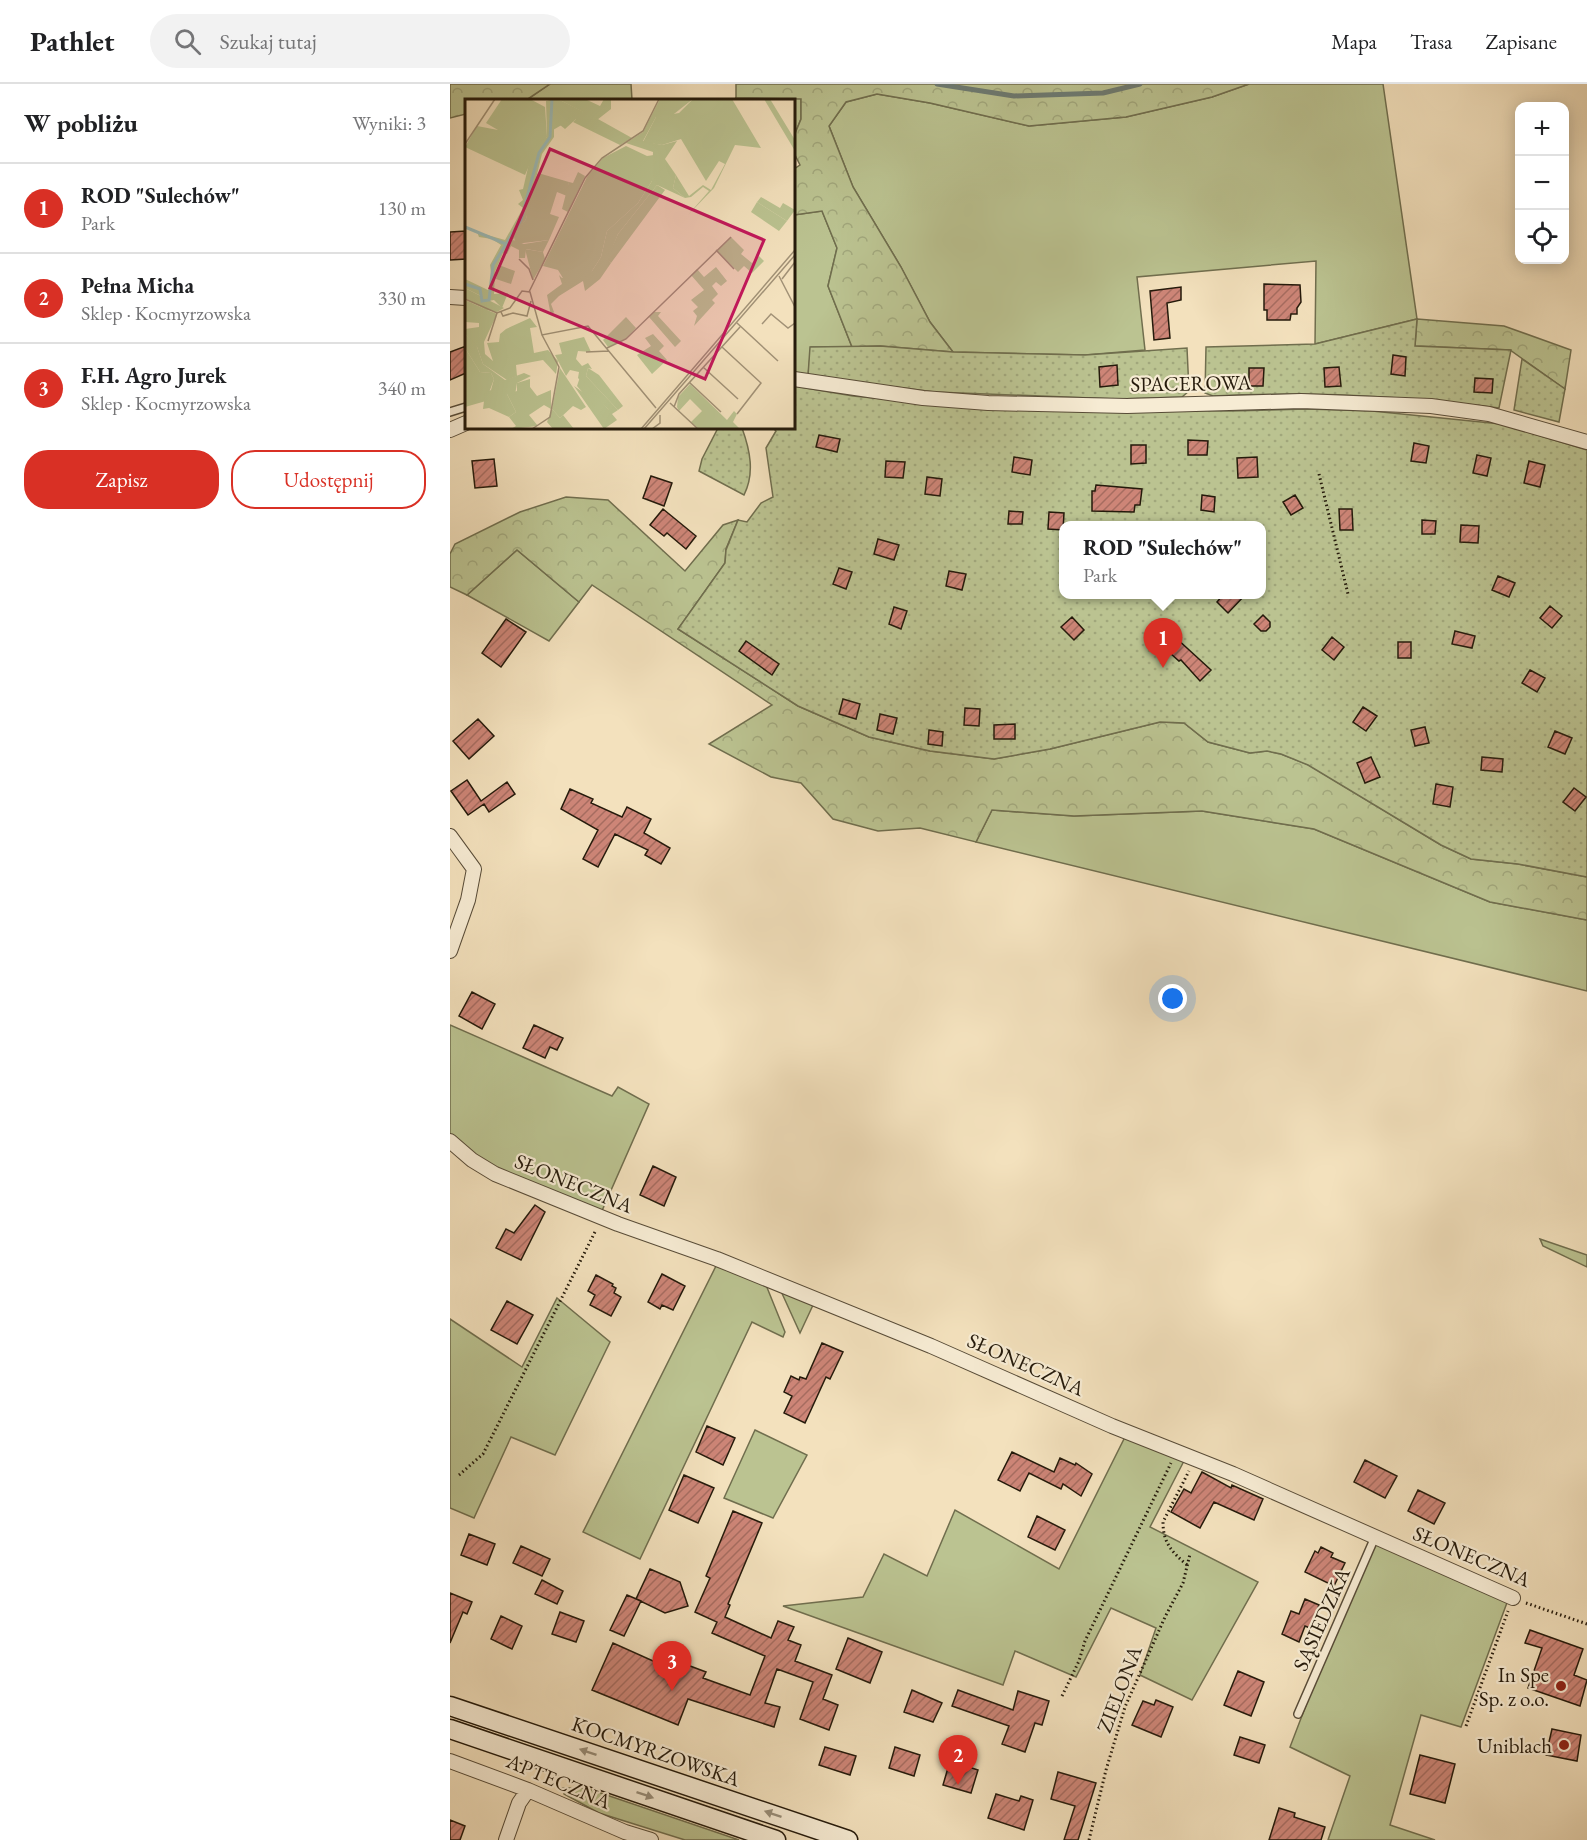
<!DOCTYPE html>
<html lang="pl">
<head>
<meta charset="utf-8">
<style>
	:root { --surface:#fff; --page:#f2f2f2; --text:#202124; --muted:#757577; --line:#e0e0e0; --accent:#d93025 }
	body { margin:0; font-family:"EB Garamond",serif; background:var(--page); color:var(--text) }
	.controls { position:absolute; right:18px; top:18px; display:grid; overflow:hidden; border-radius:12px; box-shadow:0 3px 15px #0003 }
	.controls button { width:54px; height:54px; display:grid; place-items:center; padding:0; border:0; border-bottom:2px solid var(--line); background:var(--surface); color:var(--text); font:30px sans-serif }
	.you { position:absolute; left:723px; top:915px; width:21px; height:21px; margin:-15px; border:4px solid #fff; border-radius:50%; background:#1a73e8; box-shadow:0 0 0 9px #1a73e833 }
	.badge { display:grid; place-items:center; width:39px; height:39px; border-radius:50%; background:var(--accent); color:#fff; font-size:20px; font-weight:700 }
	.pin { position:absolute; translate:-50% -50px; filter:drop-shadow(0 2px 3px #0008) }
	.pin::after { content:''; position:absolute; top:32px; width:21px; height:18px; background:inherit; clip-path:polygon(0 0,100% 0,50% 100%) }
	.popup { position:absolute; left:609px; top:437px; width:207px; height:78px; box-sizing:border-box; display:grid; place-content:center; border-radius:12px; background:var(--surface); filter:drop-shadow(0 2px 4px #0005); font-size:20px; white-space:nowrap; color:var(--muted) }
	.popup b { font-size:22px; color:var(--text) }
	.popup::after { content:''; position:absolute; left:50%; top:100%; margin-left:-12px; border:12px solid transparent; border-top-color:var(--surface) }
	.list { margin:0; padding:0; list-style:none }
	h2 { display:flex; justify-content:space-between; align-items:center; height:78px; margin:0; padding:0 24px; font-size:26px }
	h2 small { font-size:20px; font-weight:400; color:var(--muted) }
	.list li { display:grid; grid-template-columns:39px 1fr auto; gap:18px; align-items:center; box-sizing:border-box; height:90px; padding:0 24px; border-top:2px solid var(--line) }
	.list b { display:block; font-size:22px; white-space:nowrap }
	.list p { margin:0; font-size:20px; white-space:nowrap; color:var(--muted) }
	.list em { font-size:20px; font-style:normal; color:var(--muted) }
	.actions { display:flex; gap:12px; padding:18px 24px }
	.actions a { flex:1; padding:14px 0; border:2px solid var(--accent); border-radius:24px; text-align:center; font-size:21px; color:var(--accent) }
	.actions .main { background:var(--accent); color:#fff }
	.icon { flex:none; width:33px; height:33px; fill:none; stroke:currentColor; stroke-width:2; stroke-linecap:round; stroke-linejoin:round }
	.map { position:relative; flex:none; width:1137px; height:1756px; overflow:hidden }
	header { display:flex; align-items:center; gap:36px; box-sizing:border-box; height:84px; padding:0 30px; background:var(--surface); border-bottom:2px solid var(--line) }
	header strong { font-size:28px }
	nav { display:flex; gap:33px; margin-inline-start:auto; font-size:21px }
	.search { width:420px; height:54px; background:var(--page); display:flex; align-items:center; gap:15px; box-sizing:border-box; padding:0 21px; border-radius:33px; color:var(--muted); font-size:22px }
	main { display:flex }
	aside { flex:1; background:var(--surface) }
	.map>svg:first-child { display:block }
	.grass { fill:#bbc391; stroke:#706e4e; stroke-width:1.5 }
	.forest { fill:url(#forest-crowns); stroke:#706e4e; stroke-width:1.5 }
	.park { fill:url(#park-dots); stroke:#706e4e; stroke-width:1.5; fill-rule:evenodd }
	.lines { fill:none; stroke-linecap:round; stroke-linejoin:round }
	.stream { stroke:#6d7b73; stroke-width:5 }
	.building { fill:url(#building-hatch); stroke:#251a0b; stroke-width:1.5 }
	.lane-casing { stroke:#584c38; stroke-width:10 }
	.street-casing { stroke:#584c38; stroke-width:16 }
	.secondary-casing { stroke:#251a0b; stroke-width:21 }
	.path { stroke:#251a0b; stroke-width:3; stroke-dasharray:1.5 3; stroke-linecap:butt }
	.lane { stroke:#f7ecd4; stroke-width:7 }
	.street { stroke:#f7ecd4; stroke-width:14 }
	.secondary { stroke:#f7ecd4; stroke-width:18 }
	.oneway { fill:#988e7a }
	.poi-dot { fill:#8f2418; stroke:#f7ecd4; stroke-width:2 }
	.labels { text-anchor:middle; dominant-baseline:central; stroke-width:4.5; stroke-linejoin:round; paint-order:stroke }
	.street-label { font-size:21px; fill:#251a0b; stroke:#f7ecd4 }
	.poi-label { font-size:21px; fill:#251a0b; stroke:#f7ecd4; text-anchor:end }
	.inset-river { fill:none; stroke:#9dbcb9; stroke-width:3 }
	.inset-road { fill:none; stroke:#a19176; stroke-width:1.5 }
	.view { fill:#c2185b; fill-opacity:0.15; stroke:#c2185b; stroke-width:3 }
	.inset-edge { fill:none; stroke:#251a0b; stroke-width:3 }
</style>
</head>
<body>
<header>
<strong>Pathlet</strong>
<div class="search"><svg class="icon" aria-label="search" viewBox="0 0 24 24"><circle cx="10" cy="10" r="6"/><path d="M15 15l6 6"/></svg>Szukaj tutaj</div>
<nav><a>Mapa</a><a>Trasa</a><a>Zapisane</a></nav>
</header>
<main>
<aside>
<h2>W pobliżu<small>Wyniki: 3</small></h2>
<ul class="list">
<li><span class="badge">1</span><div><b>ROD &quot;Sulechów&quot;</b><p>Park</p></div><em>130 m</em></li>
<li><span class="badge">2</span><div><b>Pełna Micha</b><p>Sklep · Kocmyrzowska</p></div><em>330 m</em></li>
<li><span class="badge">3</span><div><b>F.H. Agro Jurek</b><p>Sklep · Kocmyrzowska</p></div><em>340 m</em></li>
</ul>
<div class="actions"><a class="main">Zapisz</a><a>Udostępnij</a></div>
</aside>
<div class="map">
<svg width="1137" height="1756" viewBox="0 0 1137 1756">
	<defs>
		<pattern id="forest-crowns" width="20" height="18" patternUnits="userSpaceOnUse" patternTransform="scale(1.5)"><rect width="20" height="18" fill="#bbc391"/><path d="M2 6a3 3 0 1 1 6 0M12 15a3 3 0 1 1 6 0" fill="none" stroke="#a1a77c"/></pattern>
		<pattern id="park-dots" width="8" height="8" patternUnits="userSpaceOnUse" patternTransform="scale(1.5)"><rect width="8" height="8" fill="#bbc391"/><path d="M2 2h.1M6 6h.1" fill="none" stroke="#a1a77c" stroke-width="1.8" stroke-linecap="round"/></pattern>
		<pattern id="building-hatch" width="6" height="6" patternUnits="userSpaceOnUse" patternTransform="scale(1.5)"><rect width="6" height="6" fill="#cd8577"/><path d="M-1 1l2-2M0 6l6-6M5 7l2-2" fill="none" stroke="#a66c60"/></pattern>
	</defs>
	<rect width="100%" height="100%" fill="#f3e1bd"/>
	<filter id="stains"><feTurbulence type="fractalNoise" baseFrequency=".00333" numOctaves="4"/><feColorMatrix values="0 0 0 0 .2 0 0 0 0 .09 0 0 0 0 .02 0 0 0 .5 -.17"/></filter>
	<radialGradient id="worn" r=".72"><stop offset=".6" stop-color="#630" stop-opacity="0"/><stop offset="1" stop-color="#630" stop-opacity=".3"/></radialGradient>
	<path class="grass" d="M 100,0 L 181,0 L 182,16 L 77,16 Z
		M 799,0 L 933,0 L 967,235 L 865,260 L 866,177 L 687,193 L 695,266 L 635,271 L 503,268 L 480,238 L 451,183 L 403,103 L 379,42 L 396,18 L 427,10 L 480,19 L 579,42 L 676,33 L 762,13 Z
		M 286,14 L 351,14 L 351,35 L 344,52 L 344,16 L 287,16 Z
		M 372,127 L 387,164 L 378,202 L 402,263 L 361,263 L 358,292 L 344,290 L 344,131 Z
		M 67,466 L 129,518 L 99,557 L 17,511 Z
		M 542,726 L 624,732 L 752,727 L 864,745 L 1040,818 L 1137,836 L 1137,907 L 526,758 Z
		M 0,941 L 162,1012 L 168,1003 L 199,1020 L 151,1129 L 46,1087 L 0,1053 Z
		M 1090,1155 L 1137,1171 L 1137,1183 L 1093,1162 Z
		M 267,1180 L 316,1201 L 335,1248 L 333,1253 L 302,1238 L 190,1475 L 133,1448 Z
		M 330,1205 L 364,1219 L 350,1249 Z
		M 107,1214 L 160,1258 L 105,1371 L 61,1353 L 24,1434 L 0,1424 L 0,1235 L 72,1283 Z
		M 305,1346 L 357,1371 L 323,1434 L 274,1414 Z
		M 676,1351 L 735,1375 L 700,1443 L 808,1498 L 742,1616 L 690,1591 L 706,1544 L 661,1524 L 626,1593 L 565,1567 L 553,1601 L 333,1522 L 413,1513 L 434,1470 L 477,1492 L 505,1426 L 609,1485 Z
		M 922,1457 L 1058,1516 L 1011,1643 L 971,1631 L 940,1741 L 985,1756 L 878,1756 L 900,1692 L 840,1663 L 889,1535 Z
		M 112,1704 L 136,1704 L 289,1756 L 235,1756 L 149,1729 L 114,1710 Z"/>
	<path class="forest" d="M 0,0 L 100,0 L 76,16 L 16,16 L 16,30 L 0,34 Z
		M 286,0 L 799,0 L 762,13 L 676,33 L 579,42 L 480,19 L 427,10 L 396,18 L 379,42 L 403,103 L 451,183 L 480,238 L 503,268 L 430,262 L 402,263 L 378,202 L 387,164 L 372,127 L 344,131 L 344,85 L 350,81 L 344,69 L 344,52 L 351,35 L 351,15 L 286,14 Z
		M 967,235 L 1054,242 L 1121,266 L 1115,305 L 1060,266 L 965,262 Z
		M 116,413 L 158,416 L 235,487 L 273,441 L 288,436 L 276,465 L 275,479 L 228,545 L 348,622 L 419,653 L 480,667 L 544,675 L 600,665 L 710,638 L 734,639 L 758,658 L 800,669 L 817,667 L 831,670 L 859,681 L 991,761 L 1021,775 L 1068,780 L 1137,793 L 1137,836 L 1040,818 L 864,745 L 752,727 L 624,732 L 542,726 L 526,758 L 470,744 L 428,747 L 383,735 L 351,699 L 321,693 L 259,660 L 322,621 L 142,501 L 129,518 L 67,466 L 17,511 L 0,503 L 0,470 L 5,460 L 70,428 Z"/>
	<path class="park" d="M 967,235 L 965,262 L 1061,266 L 1049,324 C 954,312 859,307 763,312 L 755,309 L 756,263 L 865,260 Z
		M 430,262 L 503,268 L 635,271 L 737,264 L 739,307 L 732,313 L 667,315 L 485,308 L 358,292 L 360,263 Z
		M 1072,275 L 1115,305 L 1109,338 L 1064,326 Z
		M 344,302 L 403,312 L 528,324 L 780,327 L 857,325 L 922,327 L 1051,340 L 1137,366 L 1137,793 L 1068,780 L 1021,775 L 991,761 L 858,681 L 831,670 L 817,667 L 800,669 L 758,658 L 734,639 L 710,638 L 600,665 L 544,675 L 480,667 L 419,653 L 348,622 L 228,545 L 275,479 L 276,466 L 288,436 L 297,438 L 311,419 L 323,413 L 316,364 L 326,347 L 323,344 L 344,344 ZM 614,442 L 812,442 L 812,510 L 614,510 Z
		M 268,344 L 292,344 C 300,366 305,389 294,411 L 249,387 L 252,375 Z"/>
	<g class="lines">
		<path class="stream" d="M 487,0 L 564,12 L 653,9 L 690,0"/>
	</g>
	<path class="building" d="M 16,147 L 16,175 L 0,176 L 0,148 Z
		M 814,200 L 850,201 L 851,218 L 847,224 L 847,230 L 841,230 L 840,236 L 817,236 L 817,226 L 814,226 Z
		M 731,203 L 731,216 L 717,219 L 720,254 L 704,256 L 700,207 Z
		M 16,262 L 16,289 L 0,296 L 0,268 Z
		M 943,271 L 956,273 L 955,292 L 941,290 Z
		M 667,281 L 668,301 L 650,303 L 649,283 Z
		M 889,283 L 891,302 L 875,303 L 874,284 Z
		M 799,284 L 814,284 L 813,302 L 799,302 Z
		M 1025,294 L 1043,295 L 1042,309 L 1024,308 Z
		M 369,351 L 390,355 L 387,368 L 366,363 Z
		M 738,356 L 758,357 L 757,371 L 738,371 Z
		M 964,359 L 979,362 L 976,379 L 961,377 Z
		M 681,361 L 696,361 L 696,379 L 681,380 Z
		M 1027,371 L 1041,374 L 1037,392 L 1023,389 Z
		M 564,373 L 582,376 L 580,391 L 562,388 Z
		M 807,373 L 808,393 L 788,394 L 787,374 Z
		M 44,375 L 47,402 L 25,404 L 22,377 Z
		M 436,377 L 455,378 L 453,394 L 435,393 Z
		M 1079,377 L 1095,381 L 1090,403 L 1074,399 Z
		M 201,392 L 222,399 L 214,422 L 193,414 Z
		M 477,393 L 492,395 L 490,412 L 475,410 Z
		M 646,401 L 692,405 L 690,421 L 685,421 L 684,428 L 642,427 L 642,407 L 645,407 Z
		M 752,411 L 765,413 L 764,428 L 751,426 Z
		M 845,411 L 853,424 L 841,431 L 833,418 Z
		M 213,425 L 246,452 L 236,465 L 217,449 L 214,452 L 200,441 Z
		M 889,425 L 902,425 L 903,446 L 890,446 Z
		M 559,427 L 573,428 L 572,440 L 558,440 Z
		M 599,428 L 614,429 L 613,446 L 598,445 Z
		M 972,436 L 986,437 L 985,450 L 972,450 Z
		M 1011,441 L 1029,442 L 1028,459 L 1010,458 Z
		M 428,455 L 449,461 L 444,476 L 424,470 Z
		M 389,484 L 402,488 L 396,505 L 383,500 Z
		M 499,487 L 516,490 L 512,506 L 496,502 Z
		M 1048,492 L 1065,499 L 1059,513 L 1042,506 Z
		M 774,510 L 796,510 L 778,529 L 767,518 Z
		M 1100,522 L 1112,532 L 1102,544 L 1090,534 Z
		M 444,523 L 457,527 L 451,545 L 439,540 Z
		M 813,531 L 820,538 L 820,543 L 816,547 L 811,547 L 804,540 Z
		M 622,533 L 634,546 L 624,556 L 611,543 Z
		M 56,535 L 76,548 L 51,583 L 32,569 Z
		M 714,543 L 761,586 L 750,597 L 731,576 L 729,577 L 720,569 L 722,567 L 707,550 Z
		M 1005,547 L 1025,552 L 1022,564 L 1002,560 Z
		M 882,553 L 894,563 L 884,576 L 872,566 Z
		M 296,557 L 329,580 L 322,591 L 289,567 Z
		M 948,558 L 961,558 L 961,574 L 948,574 Z
		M 1080,586 L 1095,594 L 1087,608 L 1072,599 Z
		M 393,615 L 410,620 L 406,635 L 389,630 Z
		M 913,623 L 927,632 L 916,647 L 903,638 Z
		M 515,624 L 530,625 L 529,642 L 514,641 Z
		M 430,630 L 447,634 L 443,650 L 427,646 Z
		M 28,635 L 44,652 L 19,675 L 3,657 Z
		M 565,640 L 565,655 L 544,655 L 544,641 Z
		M 975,643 L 979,659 L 965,662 L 961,646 Z
		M 479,646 L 493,648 L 492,662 L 478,660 Z
		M 1105,647 L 1122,654 L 1115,670 L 1098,663 Z
		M 921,673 L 930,693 L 915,699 L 907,679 Z
		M 1032,673 L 1053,675 L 1052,688 L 1031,686 Z
		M 17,696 L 31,717 L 57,698 L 65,710 L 39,728 L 34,720 L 18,731 L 1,707 Z
		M 986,700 L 1003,703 L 1000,723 L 983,720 Z
		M 1124,704 L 1136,713 L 1125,727 L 1113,718 Z
		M 120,705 L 143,715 L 141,719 L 172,733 L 177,723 L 201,735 L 194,749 L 220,764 L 211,780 L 195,771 L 198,766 L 165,750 L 148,783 L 133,775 L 148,746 L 111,725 Z
		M 22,908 L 45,920 L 32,945 L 9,932 Z
		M 84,941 L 113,954 L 107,966 L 100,963 L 95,974 L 73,964 Z
		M 203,1082 L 226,1093 L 214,1122 L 190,1111 Z
		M 85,1121 L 95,1128 L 71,1176 L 46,1164 L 56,1145 L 64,1149 Z
		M 212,1190 L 235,1202 L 223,1226 L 212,1221 L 210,1225 L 198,1218 Z
		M 146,1191 L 163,1200 L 162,1202 L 166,1204 L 164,1209 L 171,1213 L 161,1232 L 140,1221 L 145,1211 L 138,1207 Z
		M 57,1217 L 83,1231 L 67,1260 L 41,1246 Z
		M 372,1259 L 393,1268 L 380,1295 L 376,1293 L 355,1339 L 334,1329 L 342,1312 L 334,1308 L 341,1292 L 349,1296 L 350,1293 L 356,1295 Z
		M 257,1342 L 285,1354 L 273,1381 L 246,1368 Z
		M 562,1368 L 604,1388 L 610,1374 L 625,1381 L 626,1379 L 642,1390 L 631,1412 L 613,1400 L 611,1405 L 579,1389 L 570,1407 L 548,1396 Z
		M 915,1376 L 947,1392 L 935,1414 L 904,1398 Z
		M 752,1388 L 781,1404 L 782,1401 L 813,1415 L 804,1436 L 764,1418 L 750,1444 L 721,1428 L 734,1405 L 741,1409 Z
		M 234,1391 L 264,1404 L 248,1439 L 219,1426 Z
		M 968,1406 L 995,1419 L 984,1440 L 958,1427 Z
		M 283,1427 L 312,1439 L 278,1520 L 280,1521 L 275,1533 L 321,1554 L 328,1537 L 344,1543 L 338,1556 L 351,1561 L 345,1577 L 382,1591 L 373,1615 L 388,1621 L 379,1646 L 350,1635 L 363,1598 L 327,1585 L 315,1619 L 330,1623 L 324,1643 L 238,1615 L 228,1641 L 142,1606 L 163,1559 L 212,1581 L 216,1573 L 256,1588 L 253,1594 L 300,1611 L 315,1572 L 262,1549 L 267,1538 L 245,1528 L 260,1494 L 256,1492 Z
		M 587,1432 L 615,1446 L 605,1466 L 578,1453 Z
		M 19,1450 L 45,1460 L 37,1481 L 11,1471 Z
		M 71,1462 L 100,1475 L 92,1492 L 63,1479 Z
		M 871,1463 L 883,1469 L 881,1473 L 895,1479 L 884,1502 L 855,1488 L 865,1467 L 868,1469 Z
		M 200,1485 L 230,1498 L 238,1522 L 215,1529 L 186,1515 Z
		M 92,1496 L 113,1507 L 107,1520 L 85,1510 Z
		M 0,1509 L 22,1518 L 17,1530 L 13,1528 L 0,1559 Z
		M 177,1511 L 191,1517 L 174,1552 L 160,1546 Z
		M 855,1515 L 869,1521 L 860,1544 L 855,1542 L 849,1558 L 832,1550 L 841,1527 L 849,1530 Z
		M 110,1528 L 134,1537 L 126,1558 L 102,1550 Z
		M 51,1532 L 72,1542 L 62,1565 L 41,1555 Z
		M 1080,1546 L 1133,1565 L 1124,1591 L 1137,1596 L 1130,1622 L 1078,1604 L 1092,1564 L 1075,1559 Z
		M 398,1554 L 432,1568 L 420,1599 L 386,1585 Z
		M 788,1587 L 814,1598 L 801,1632 L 774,1621 Z
		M 462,1606 L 492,1619 L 483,1638 L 454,1628 Z
		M 508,1606 L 563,1626 L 568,1607 L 599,1617 L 592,1641 L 585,1639 L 575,1668 L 552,1660 L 559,1642 L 502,1622 Z
		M 706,1616 L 723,1623 L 711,1653 L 682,1641 L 693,1617 L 704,1621 Z
		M 1102,1645 L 1131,1651 L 1127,1677 L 1096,1671 Z
		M 790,1653 L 815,1661 L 809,1679 L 784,1671 Z
		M 375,1663 L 406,1672 L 400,1691 L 369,1681 Z
		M 445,1663 L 470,1671 L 464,1692 L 439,1684 Z
		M 970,1671 L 1005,1680 L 995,1719 L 960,1710 Z
		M 500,1677 L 528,1686 L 521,1709 L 493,1701 Z
		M 608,1688 L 646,1699 L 628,1756 L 614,1756 L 625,1722 L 601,1715 Z
		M 546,1710 L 569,1717 L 571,1712 L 583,1716 L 574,1746 L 538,1734 Z
		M 829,1724 L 845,1729 L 844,1733 L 875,1743 L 871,1756 L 819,1756 Z
		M 0,1736 L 15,1742 L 10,1756 L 0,1756 Z"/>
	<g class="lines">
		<g class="lane-casing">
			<path id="lane" d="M 0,328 L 16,323
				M 848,1630 L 925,1453"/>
		</g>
		<g class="street-casing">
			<path id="street" d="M 0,213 L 16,214
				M 344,295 L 473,314 L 538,319 L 677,322 L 851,317 L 981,322 L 1039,330 L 1137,358
				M 0,346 L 16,339
				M 0,752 L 24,785 L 18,816 L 0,867
				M 0,1057 L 22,1076 L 45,1090 L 168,1140 L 267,1175 L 481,1262 L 662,1342 L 783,1390 L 1063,1514
				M 0,1677 L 78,1706 L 175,1748 L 201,1756
				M 56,1756 L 69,1719 L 78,1706"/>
		</g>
		<g class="secondary-casing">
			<path id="secondary" d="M 0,1622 L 398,1756
				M 0,1645 L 326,1756"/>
		</g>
		<path class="path" d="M 869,390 L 898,510
			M 9,1391 L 33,1370 L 146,1146
			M 737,1481 C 722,1468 713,1459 713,1438 L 739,1387
			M 1076,1519 L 1137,1540
			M 612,1612 L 629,1577 L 635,1557 L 721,1379
			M 1016,1642 L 1058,1527
			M 639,1756 L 656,1686 L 675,1623 L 715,1533 L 733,1499 L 740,1470"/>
		<use href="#lane" class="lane"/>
		<use href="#street" class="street"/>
		<use href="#secondary" class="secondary"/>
	</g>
	<defs><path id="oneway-solid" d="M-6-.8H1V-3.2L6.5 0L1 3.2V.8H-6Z" transform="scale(1.5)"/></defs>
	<g class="oneway">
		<use href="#oneway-solid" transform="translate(138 1668) rotate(-161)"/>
		<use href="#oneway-solid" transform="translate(195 1711) rotate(19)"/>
		<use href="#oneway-solid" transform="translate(323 1730) rotate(-161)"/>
	</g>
	<g class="poi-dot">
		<circle cx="1111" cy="1602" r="6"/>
		<circle cx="1114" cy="1661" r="6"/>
	</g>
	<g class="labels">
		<g class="street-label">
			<text transform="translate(741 299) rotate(-1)">SPACEROWA</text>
			<text transform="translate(124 1099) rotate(22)">SŁONECZNA</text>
			<text transform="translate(576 1280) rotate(24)">SŁONECZNA</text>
			<text transform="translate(1022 1472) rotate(23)">SŁONECZNA</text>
			<text transform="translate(871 1535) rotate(-66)">SĄSIEDZKA</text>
			<text transform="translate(669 1605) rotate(-69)">ZIELONA</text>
			<text transform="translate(206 1667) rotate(19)">KOCMYRZOWSKA</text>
			<text transform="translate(109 1697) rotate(23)">APTECZNA</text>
		</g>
		<g class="poi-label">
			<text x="1099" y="1590">In Spe<tspan x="1099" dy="24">Sp. z o.o.</tspan></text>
			<text x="1102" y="1661">Uniblach</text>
		</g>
	</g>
	<g transform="translate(15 15)">
		<rect width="330" height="330" fill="#f3e1bd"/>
		<path d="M 37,0 L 65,0 L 80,8 L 82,38 L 73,46 L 60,76 L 0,48 L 12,27 L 33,31 L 21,24 ZM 89,0 L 93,0 L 119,13 L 88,31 ZM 228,0 L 267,0 L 296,49 L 270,46 L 249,89 L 223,116 L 244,92 L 238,88 L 226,98 L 220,99 L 208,89 L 211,76 L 224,97 L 238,86 L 246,91 L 260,65 L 254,62 L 241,82 L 216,40 L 197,46 L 178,43 L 191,18 L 214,14 ZM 299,0 L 305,0 L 330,41 L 330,52 ZM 111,20 L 133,20 L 167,39 L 155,46 L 108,23 ZM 73,74 L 104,83 L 102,97 L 92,93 L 85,115 L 94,118 L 84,141 L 50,145 L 49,137 L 61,120 L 67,85 ZM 192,86 L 200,91 L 146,164 L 142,160 L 153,135 ZM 296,98 L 315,109 L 318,104 L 330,111 L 322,122 L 292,103 ZM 266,138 L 279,151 L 276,155 L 287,164 L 294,157 L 299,162 L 287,174 L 279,167 L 273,173 L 252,152 ZM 60,150 L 78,153 L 80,160 L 68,181 ZM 34,166 L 50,172 L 46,185 L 31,180 ZM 251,168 L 262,182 L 256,187 L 251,183 L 247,187 L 253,195 L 247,201 L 250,204 L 229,227 L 232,217 L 228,212 L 233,208 L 226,201 L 239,191 L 226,176 L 232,170 L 239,178 ZM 0,189 L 39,209 L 32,213 L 22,211 L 32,215 L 19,243 L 20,255 L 28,262 L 22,244 L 34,243 L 35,235 L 41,230 L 65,219 L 72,228 L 65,229 L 69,254 L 83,251 L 93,262 L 91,275 L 78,261 L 51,266 L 52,277 L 42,281 L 18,265 L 12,248 L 0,235 L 0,230 L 14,228 L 14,224 L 0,223 L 0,201 L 20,210 L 0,199 ZM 189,213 L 196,213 L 193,217 L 216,242 L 210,248 L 184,218 ZM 161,218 L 171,229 L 161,240 L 143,248 L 138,241 ZM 188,235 L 199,247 L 194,252 L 202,261 L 187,275 L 172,256 L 186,247 L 180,239 ZM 119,238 L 126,253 L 113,252 L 111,260 L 117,267 L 123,264 L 127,270 L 123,269 L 121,277 L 153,311 L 147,315 L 152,321 L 139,330 L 109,287 L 144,311 L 113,279 L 114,273 L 105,271 L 101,277 L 90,256 L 97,255 L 94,244 ZM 0,249 L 15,273 L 26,274 L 29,280 L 21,302 L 0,308 ZM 65,280 L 65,288 L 72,297 L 86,291 L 86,310 L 79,306 L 64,316 L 73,327 L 46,330 L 51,327 L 44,318 L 51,313 L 42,295 L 52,292 L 52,284 ZM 225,285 L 262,321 L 269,312 L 272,315 L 268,323 L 275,330 L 234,330 L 226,323 L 237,312 L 225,300 L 214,312 L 212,308 L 213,298 ZM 87,310 L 95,319 L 98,316 L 109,330 L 88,330 L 82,323 Z" fill="#bbc391"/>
		<path d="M 89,0 L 89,38 L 77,55 L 61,120 L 48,141 L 59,145 L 84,141 L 78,153 L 61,150 L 60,159 L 54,159 L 54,151 L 46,147 L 42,155 L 38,154 L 30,173 L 29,195 L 43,194 L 37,209 L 29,201 L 17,203 L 16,197 L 0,189 L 0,180 L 23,191 L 27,181 L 25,166 L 36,146 L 27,140 L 14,138 L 12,133 L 40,141 L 58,109 L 53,105 L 58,101 L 54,91 L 58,90 L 65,60 L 73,43 L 82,38 L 81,2 ZM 93,0 L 120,0 L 135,7 L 139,0 L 146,0 L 146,10 L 132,21 L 111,20 L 100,30 L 95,26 L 99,22 L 118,13 ZM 195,0 L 228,0 L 200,22 L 191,18 L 178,42 L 197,46 L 212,42 L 200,60 L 211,76 L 208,89 L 220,99 L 192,86 L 153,135 L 143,160 L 146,164 L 135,180 L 120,192 L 118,182 L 94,197 L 86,205 L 89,213 L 86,217 L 82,196 L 97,185 L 94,176 L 97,179 L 127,172 L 136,158 L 142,132 L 173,104 L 187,82 L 188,53 L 161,44 L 178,33 ZM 292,103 L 322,122 L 314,132 L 286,113 ZM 0,235 L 11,245 L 18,265 L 40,281 L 59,274 L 66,277 L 52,284 L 50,296 L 42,295 L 51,313 L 44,318 L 24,309 L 18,310 L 20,294 L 26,291 L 29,280 L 26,274 L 15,273 L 0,249 ZM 95,269 L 121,308 L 116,311 L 108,307 L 95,319 L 87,310 ZM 123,269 L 134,276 L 158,307 L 153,311 L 135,292 L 121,277 ZM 115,278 L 144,311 L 144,318 L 139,318 L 112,287 Z" fill="#bbc391"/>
		<path d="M 161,47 L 182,57 L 189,56 L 191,65 L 187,82 L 173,104 L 142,132 L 136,158 L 127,172 L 104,189 L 93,171 L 78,167 L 122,78 L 138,59 ZM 113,73 L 120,77 L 103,113 L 97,110 L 104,83 L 108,84 Z" fill="#bbc391"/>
		<path class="inset-river" d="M 0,128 L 41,145M 0,185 L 15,190 L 17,202 L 24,201 L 28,166 L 56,121 L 74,54 L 85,38 L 87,0"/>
		<path class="inset-road" d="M 0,45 L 30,0M 251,151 L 269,170M 54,160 L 64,170 L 68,181M 314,177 L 330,208M 317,180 L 330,163M 64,193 L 120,79 L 137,59 L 178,32 L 194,0M 0,200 L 32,214 L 45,209 L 57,192 L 65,193 L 77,236 L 123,227 L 191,309M 36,213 L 38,217 L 48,214 L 62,217 L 66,202M 272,224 L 313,262M 297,225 L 306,215 L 323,229 L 330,224M 23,242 L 32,214M 257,248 L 296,284 L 272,315M 142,249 L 161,240 L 266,138M 121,253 L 144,252M 238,268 L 273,300M 224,283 L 256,313M 205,304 L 233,330M 209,308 L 214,295 L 275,228M 67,330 L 85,318 L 94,268 L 77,236M 176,330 L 330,151M 179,330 L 330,156M 187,330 L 195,324 L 195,316"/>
		<path class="view" d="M 85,50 L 299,141 L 240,280 L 25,189 Z"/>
		<rect width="330" height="330" class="inset-edge"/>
	</g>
	<rect width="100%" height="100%" filter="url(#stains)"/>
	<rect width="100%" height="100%" fill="url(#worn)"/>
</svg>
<div class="controls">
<button>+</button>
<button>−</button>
<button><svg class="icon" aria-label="locate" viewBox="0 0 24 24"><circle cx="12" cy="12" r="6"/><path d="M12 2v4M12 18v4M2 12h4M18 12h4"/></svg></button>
</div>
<div class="you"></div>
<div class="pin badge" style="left:713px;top:584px">1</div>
<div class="popup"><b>ROD &quot;Sulechów&quot;</b>Park</div>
<div class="pin badge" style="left:508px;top:1701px">2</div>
<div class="pin badge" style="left:222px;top:1607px">3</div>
</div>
</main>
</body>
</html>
